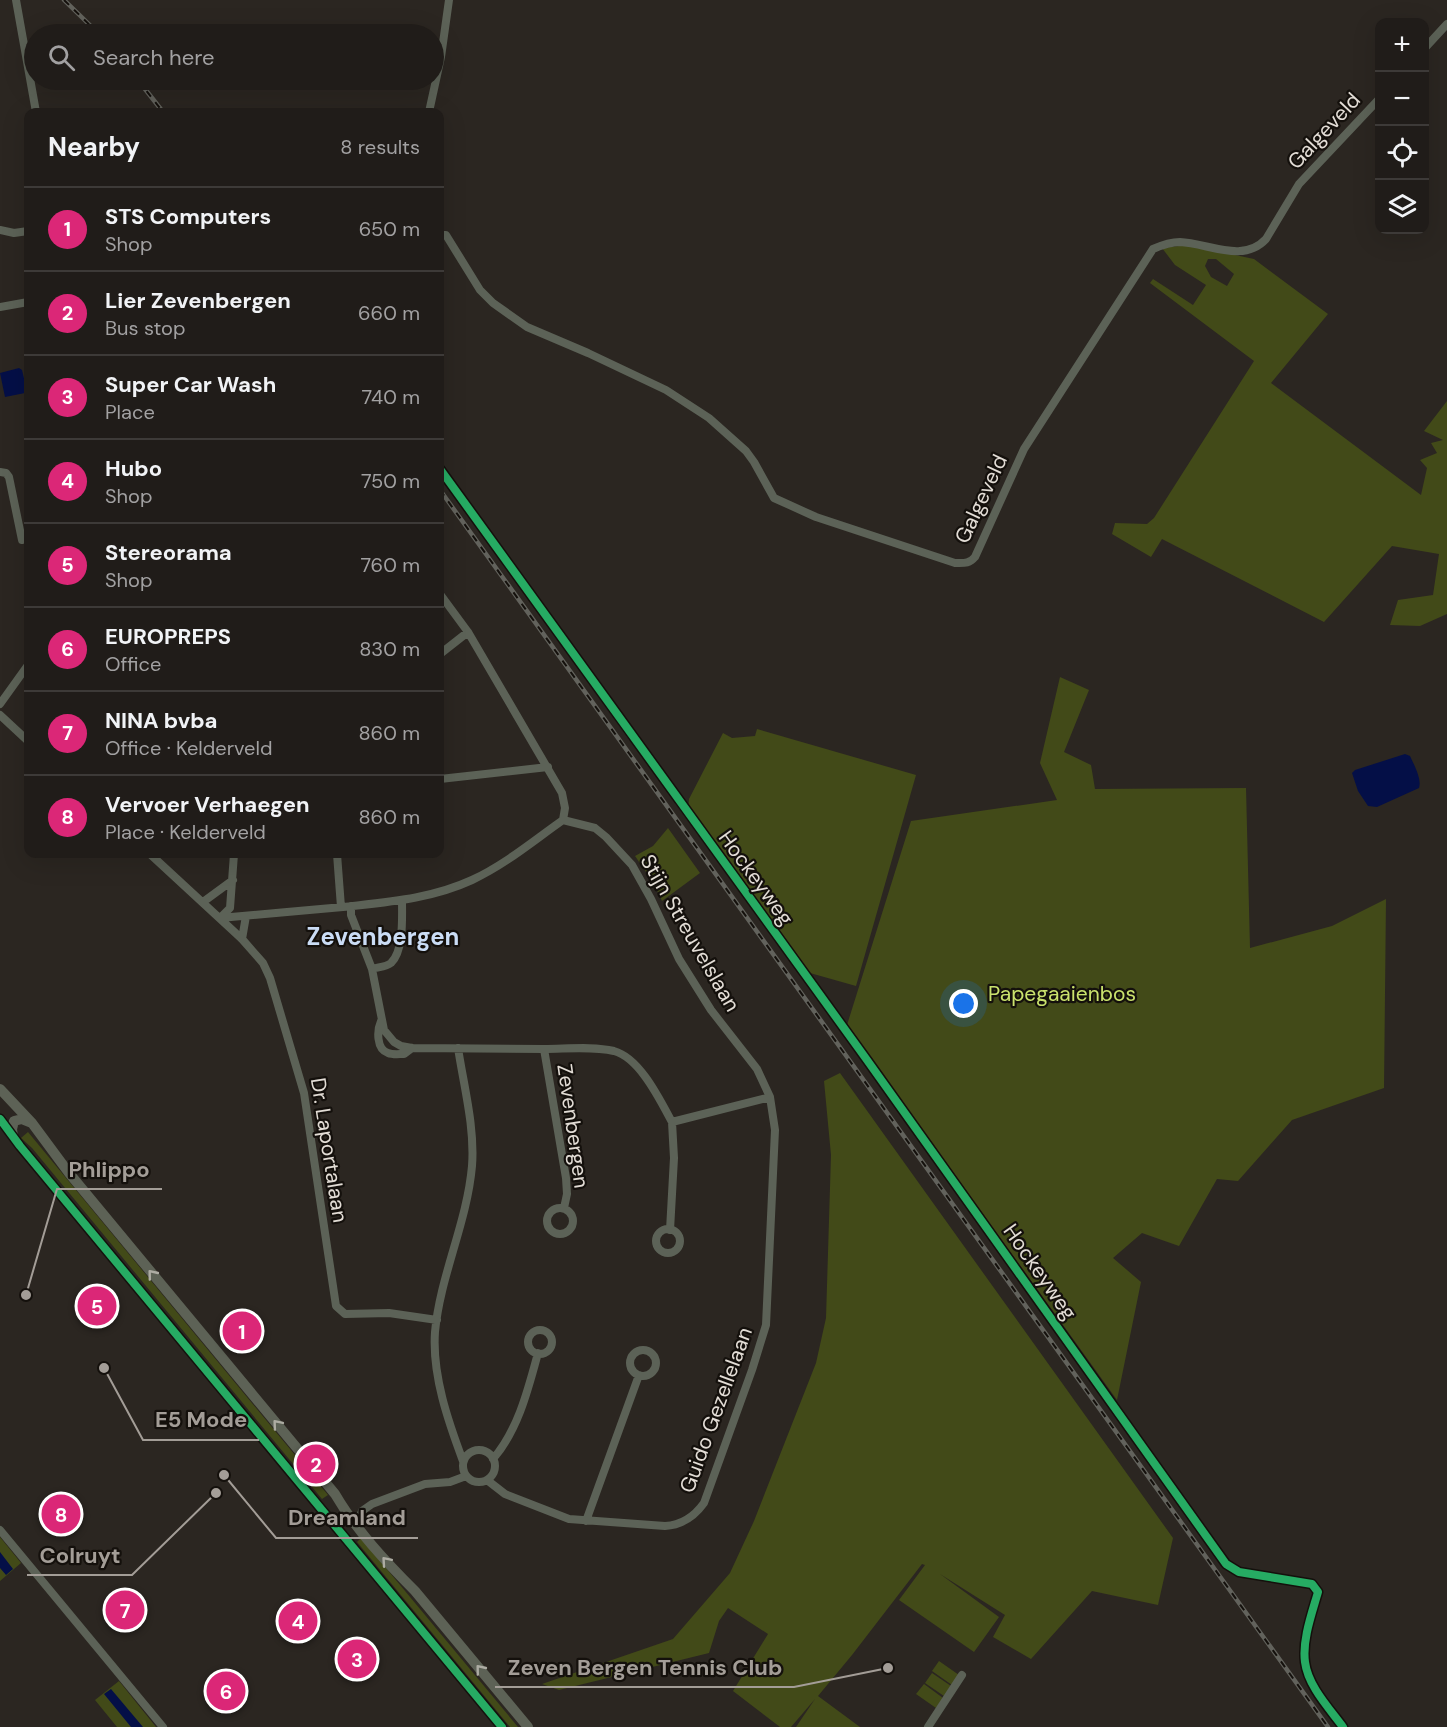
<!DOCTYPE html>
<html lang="en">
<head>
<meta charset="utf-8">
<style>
	:root { --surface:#201c19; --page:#282522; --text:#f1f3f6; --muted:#a2a1a2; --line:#3d3a38; --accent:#db2777 }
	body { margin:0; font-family:"DM Sans",sans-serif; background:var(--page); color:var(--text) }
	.controls { position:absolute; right:18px; top:18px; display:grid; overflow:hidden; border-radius:12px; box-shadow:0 6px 24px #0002 }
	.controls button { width:54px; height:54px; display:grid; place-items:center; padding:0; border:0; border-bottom:2px solid var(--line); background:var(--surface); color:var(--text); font:30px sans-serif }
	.you { position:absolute; left:964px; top:1004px; width:21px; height:21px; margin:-15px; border:4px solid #fff; border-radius:50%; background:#1a73e8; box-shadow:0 0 0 9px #1a73e833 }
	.badge { display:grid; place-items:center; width:39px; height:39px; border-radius:50%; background:var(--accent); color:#fff; font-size:20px; font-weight:700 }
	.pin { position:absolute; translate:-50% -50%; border:3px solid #fff; box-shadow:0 2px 6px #0006 }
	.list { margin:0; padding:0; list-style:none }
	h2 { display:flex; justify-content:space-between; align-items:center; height:78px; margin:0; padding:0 24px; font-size:26px }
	h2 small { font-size:20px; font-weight:400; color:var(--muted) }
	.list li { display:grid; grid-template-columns:39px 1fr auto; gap:18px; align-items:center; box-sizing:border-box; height:84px; padding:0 24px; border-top:2px solid var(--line) }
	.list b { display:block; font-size:22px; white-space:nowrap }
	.list p { margin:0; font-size:20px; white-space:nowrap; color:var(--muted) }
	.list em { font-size:20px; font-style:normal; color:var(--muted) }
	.icon { flex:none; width:33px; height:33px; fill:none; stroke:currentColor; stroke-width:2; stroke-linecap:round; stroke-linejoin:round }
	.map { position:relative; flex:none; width:1447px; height:1727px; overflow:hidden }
	.search { position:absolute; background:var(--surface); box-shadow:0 6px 24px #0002; left:24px; top:24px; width:420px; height:66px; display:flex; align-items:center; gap:15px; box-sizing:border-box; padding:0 21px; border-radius:33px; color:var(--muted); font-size:22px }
	.panel { position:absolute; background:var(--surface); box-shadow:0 6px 24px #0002; left:24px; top:108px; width:420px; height:750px; border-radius:12px }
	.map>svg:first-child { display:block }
	.green { fill:#424a18; fill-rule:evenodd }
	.water { fill:#040f47 }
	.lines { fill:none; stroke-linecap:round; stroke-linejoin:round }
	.minor { stroke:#5c6257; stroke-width:8 }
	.major { stroke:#5d6256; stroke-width:10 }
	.rail-casing { stroke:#62625c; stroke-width:4.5 }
	.rail { stroke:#14100c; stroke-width:2; stroke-dasharray:7; stroke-linecap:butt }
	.cycleway-casing { stroke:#14100c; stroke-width:11 }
	.cycleway { stroke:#26ab63; stroke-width:8 }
	.oneway { stroke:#adaca3 }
	.labels { text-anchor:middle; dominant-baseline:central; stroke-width:4.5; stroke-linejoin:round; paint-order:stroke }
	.street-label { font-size:21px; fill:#e3ddd6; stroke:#14100c }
	.park-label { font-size:21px; fill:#cae26d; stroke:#14100c }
	.quarter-label { font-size:24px; font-weight:bold; fill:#cadcf5; stroke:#14100c }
	.leader { fill:none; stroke:#a39d97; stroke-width:2 }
	.callout-dot { fill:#a39d97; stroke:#14100c; stroke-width:2 }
	.callout-label { font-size:22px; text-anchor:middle; font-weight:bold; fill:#a39d97; stroke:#14100c; stroke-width:4.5; stroke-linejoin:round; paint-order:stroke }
</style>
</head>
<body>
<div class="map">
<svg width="1447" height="1727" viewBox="0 0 1447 1727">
	<rect width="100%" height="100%" fill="#2b2621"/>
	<path class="green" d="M 1188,245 L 1254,259 L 1328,314 L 1271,383 L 1421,495 L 1427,468 L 1420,460 L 1437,453 L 1431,443 L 1443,440 L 1424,431 L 1447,401 L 1447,614 L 1420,626 L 1390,625 L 1398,600 L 1433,595 L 1439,554 L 1392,546 L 1324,622 L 1162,539 L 1151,557 L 1112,534 L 1115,523 L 1147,524 L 1154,518 L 1254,361 L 1150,283 L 1153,279 L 1193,305 L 1206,285 L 1175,265 L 1162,248 ZM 1208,259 L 1216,259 L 1234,274 L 1227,286 L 1211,277 L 1205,266 Z
		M 1060,677 L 1089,690 L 1064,752 L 1091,765 L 1095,789 L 1246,788 L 1250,948 L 1332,926 L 1386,899 L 1384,1088 L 1292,1120 L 1238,1181 L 1217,1179 L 1179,1246 L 1142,1233 L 1113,1258 L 1141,1282 L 1117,1400 L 847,1025 L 911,821 L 1057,800 L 1040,763 Z
		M 757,729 L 916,775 L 856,986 L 810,973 L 721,851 L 720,853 L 688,809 L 689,799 L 723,733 L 732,738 L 755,736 Z
		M 668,828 L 700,873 L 662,901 L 653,882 L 635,856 L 653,846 Z
		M 840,1073 L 1173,1538 L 1158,1605 L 1092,1591 L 1031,1659 L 993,1637 L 1005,1615 L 940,1574 L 999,1617 L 974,1652 L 899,1600 L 925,1565 L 922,1564 L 852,1655 L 818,1696 L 860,1727 L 796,1727 L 815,1699 L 791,1727 L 780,1727 L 733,1691 L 768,1634 L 728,1608 L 719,1621 L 709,1653 L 559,1690 L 542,1684 L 673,1639 L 730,1573 L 754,1521 L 816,1363 L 826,1318 L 831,1155 L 824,1081 Z
		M 28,1132 L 328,1495 L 322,1499 L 32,1148 L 21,1138 Z
		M 0,1537 L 21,1563 L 0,1581 Z
		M 361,1538 L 518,1727 L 510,1727 L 357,1542 Z
		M 939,1661 L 959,1675 L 952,1685 L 932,1671 Z
		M 932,1673 L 951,1686 L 944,1696 L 925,1683 Z
		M 119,1681 L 156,1727 L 117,1727 L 95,1700 Z
		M 924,1684 L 943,1698 L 936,1708 L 916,1694 Z"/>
	<path class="water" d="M 19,368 L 22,370 L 27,391 L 25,393 L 5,397 L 0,373 Z
		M 1405,754 L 1410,756 C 1414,765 1422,779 1419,788 L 1377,807 L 1368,806 L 1358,791 L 1352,773 L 1355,770 Z
		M 0,1552 L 13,1569 L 6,1575 L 0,1568 Z
		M 111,1689 L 143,1727 L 131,1727 L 104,1694 Z"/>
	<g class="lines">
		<path class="minor" d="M 16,0 L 36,112
			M 1424,49 L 1447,24
			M 429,112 L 441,57 L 449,0
			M 0,230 L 14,233 L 28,231
			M 440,235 L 446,235 L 480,290 L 493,303 L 527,327 L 588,353 L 666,390 L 709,418 L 746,451 L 754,462 L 774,498 L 816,517 L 955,563 C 964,563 969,564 975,557 L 1024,449 L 1153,249 C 1162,245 1170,242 1180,242 C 1208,243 1243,264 1266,239 L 1299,184 L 1380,98
			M 0,307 L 28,302
			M 440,469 L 632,737
			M 0,472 L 6,473 L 9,477 L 22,540
			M 440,594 L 468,632 L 562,793 L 565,808 L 563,820
			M 440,654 L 468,632
			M 0,704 L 28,665
			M 0,715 L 28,741
			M 440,779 L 548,767
			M 679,802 L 867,1060 L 1226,1564 L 1239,1572 L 1312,1584 L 1318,1592 C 1312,1613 1302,1640 1305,1662 C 1308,1686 1329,1708 1343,1727
			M 150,854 L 242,939 L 263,963 L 270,978 L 304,1093 L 336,1306 L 345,1314 L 389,1313 L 437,1320
			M 337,854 L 341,907
			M 203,902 L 233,880
			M 351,906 L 351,915 L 372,969 L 384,1030 L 394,1042 L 401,1046 L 412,1048 L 544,1049
			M 220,918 C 261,914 302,911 343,907 C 387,902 431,899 472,880 C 506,864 533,841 563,820
			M 220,918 L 230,908 L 234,854
			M 242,939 L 246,916
			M 372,969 C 378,967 386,967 391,963 C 404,951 402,917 402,900
			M 381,1021 C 377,1030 376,1049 388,1053 C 393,1055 399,1054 404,1054 L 412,1048
			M 458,1048 C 464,1087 475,1128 472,1166 C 467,1223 440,1276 435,1332 C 432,1375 448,1421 463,1461
			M 564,1208 L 567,1194 L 566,1178 L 544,1049 C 566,1049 593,1046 614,1051 C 640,1058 660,1100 672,1122
			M547 1221a13 13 0 1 1 26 0a13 13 0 1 1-26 0Z
			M656 1241a12 12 0 1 1 24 0a12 12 0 1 1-24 0Z
			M 670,1230 L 674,1158 L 672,1122 L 770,1097
			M528 1342a12 12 0 1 1 24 0a12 12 0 1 1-24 0Z
			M630 1363a13 13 0 1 1 26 0a13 13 0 1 1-26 0Z
			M463 1466a16 16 0 1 1 32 0a16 16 0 1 1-32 0Z
			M 493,1459 C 518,1430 528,1390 538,1353
			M 487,1480 L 505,1494 L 569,1519 L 665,1526 C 682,1525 694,1517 704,1503 L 752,1370 L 766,1325 L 775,1130 L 770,1097 L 757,1069 L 711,1010 L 679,959 L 651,899 L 632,865 L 606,837 L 595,828 L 563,820
			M 586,1521 L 639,1375
			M 359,1529 L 359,1519 L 362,1511 L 372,1504 L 425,1484 L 450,1482 L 466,1476
			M 0,1530 L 163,1727
			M 928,1727 L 962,1675"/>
		<path class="major" d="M 0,1089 L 32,1123 L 69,1173 L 335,1494 C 356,1530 386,1562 415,1591 L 528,1727
			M 0,1119 L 20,1146 L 502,1727
			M 13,1137 L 12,1129 L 14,1121 L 22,1119 L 32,1123"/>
		<g class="rail-casing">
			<path id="rail" d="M 64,0 L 99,34
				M 138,80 L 163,112
				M 440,490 L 1328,1727"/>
		</g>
		<use href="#rail" class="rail"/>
		<g class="cycleway-casing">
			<path id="cycleway" d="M 440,469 L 867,1060 L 1226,1564 L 1239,1572 L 1312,1584 L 1318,1592 C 1312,1613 1302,1640 1305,1662 C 1308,1686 1329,1708 1343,1727
				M 0,1119 L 20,1146 L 502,1727"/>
		</g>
		<use href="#cycleway" class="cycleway"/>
	</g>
	<defs><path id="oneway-chevron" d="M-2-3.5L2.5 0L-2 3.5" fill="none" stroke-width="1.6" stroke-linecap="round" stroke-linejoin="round" transform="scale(1.5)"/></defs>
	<g class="oneway">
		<use href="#oneway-chevron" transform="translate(152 1274) rotate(-129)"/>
		<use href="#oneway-chevron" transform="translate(277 1424) rotate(-130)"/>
		<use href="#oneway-chevron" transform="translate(386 1561) rotate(-131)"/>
		<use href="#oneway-chevron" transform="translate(480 1669) rotate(-129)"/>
	</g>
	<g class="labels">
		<g class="street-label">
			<text transform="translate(1324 131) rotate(-47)">Galgeveld</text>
			<text transform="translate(981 499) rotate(-65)">Galgeveld</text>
			<text transform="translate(756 878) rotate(54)">Hockeyweg</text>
			<text transform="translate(690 933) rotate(60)">Stijn Streuvelslaan</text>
			<text transform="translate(573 1126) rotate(82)">Zevenbergen</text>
			<text transform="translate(329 1150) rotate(81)">Dr. Laportalaan</text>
			<text transform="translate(1040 1272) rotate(55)">Hockeyweg</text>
			<text transform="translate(716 1410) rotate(-70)">Guido Gezellelaan</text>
		</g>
		<g class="park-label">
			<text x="1062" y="994">Papegaaienbos</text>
		</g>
		<g class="quarter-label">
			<text x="383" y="936">Zevenbergen</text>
		</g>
	</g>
	<path class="leader" d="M26 1295L57 1189H162M104 1368L143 1440H259M224 1475L276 1538H418M216 1493L132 1575H27M888 1668L794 1687H495"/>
	<g class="callout-dot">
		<circle cx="26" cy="1295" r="6"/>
		<circle cx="104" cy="1368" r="6"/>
		<circle cx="224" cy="1475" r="6"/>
		<circle cx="216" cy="1493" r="6"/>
		<circle cx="888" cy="1668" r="6"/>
	</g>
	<g class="callout-label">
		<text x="109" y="1177">Phlippo</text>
		<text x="201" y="1427">E5 Mode</text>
		<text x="347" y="1525">Dreamland</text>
		<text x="80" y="1563">Colruyt</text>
		<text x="645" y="1675">Zeven Bergen Tennis Club</text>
	</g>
</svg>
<div class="controls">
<button>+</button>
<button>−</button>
<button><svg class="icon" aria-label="locate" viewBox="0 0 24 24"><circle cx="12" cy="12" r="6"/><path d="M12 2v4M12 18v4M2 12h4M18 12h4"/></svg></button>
<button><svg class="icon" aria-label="layers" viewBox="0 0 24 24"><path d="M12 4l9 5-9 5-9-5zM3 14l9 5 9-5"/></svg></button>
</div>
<div class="you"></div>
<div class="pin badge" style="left:242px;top:1331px">1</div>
<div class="pin badge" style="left:316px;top:1464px">2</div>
<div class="pin badge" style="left:357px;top:1659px">3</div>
<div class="pin badge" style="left:298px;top:1621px">4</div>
<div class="pin badge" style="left:97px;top:1306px">5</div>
<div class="pin badge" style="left:226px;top:1691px">6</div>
<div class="pin badge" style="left:125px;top:1610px">7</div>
<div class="pin badge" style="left:61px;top:1514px">8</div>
<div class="search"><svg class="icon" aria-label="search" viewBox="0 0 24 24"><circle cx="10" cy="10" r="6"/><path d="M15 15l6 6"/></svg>Search here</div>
<section class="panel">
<h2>Nearby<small>8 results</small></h2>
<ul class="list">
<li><span class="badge">1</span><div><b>STS Computers</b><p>Shop</p></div><em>650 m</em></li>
<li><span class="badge">2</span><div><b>Lier Zevenbergen</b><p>Bus stop</p></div><em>660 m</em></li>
<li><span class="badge">3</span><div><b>Super Car Wash</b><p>Place</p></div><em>740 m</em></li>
<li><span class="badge">4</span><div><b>Hubo</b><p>Shop</p></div><em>750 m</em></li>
<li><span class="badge">5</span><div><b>Stereorama</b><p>Shop</p></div><em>760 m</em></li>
<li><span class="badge">6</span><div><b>EUROPREPS</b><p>Office</p></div><em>830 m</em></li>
<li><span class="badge">7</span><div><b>NINA bvba</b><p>Office · Kelderveld</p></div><em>860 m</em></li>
<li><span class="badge">8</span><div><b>Vervoer Verhaegen</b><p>Place · Kelderveld</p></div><em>860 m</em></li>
</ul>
</section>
</div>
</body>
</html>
